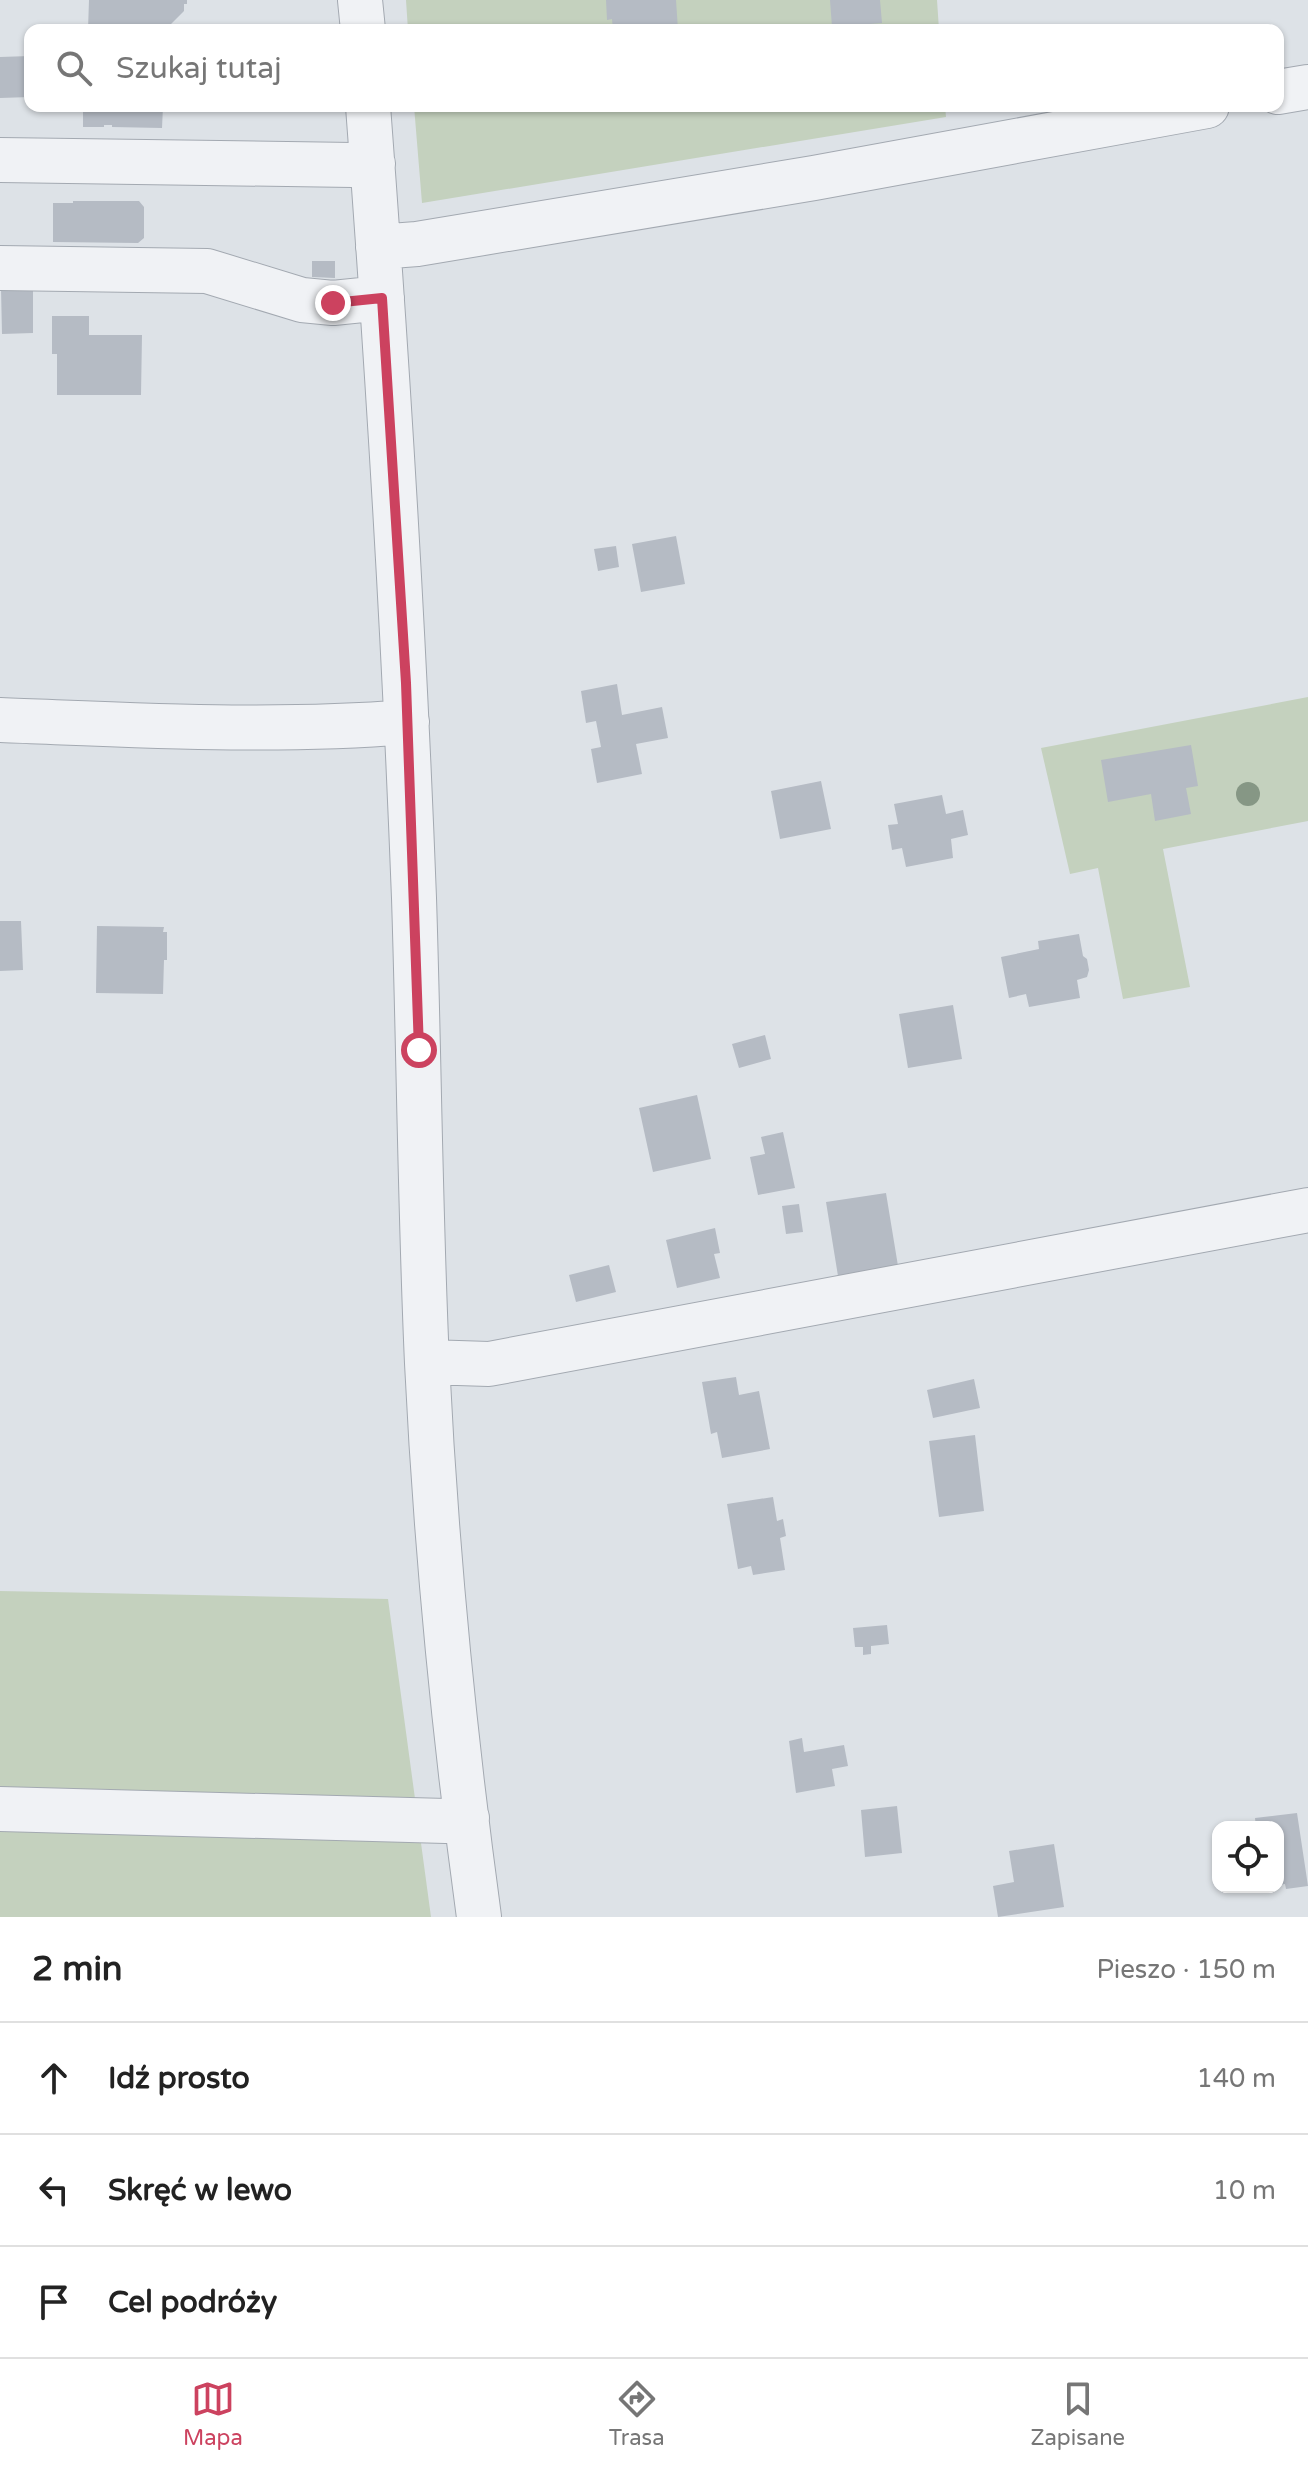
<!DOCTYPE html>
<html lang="pl">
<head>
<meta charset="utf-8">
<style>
	:root { --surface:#fff; --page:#f6f6f6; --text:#222; --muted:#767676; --line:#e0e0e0; --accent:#cc425f }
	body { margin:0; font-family:"Varela Round",sans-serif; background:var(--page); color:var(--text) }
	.controls { position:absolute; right:24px; bottom:24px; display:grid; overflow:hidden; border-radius:16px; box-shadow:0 2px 6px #0004 }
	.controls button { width:72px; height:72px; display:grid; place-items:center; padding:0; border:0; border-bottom:2px solid var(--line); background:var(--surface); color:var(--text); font:40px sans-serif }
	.stop { position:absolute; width:24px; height:24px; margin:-18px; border:6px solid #cc425f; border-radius:50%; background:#fff }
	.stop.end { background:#cc425f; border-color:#fff; box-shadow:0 2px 8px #0008 }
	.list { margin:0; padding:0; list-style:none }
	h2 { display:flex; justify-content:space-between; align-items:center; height:104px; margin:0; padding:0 32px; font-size:34px }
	h2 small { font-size:26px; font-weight:400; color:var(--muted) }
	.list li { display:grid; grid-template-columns:52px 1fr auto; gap:24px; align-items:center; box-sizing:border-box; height:112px; padding:0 32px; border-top:2px solid var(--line) }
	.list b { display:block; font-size:30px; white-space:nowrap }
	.list em { font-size:26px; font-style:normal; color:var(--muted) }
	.icon { flex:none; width:44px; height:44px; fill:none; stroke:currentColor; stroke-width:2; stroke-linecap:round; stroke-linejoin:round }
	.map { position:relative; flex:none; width:1308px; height:1917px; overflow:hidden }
	.search { position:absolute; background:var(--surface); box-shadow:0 2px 6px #0004; left:24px; right:24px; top:24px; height:88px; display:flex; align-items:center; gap:20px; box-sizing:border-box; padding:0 28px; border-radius:16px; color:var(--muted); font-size:30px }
	.sheet { height:440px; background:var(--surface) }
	nav { display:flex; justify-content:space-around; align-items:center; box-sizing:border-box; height:112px; border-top:2px solid var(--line); background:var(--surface); font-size:22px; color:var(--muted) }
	nav a { display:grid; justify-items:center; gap:4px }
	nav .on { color:var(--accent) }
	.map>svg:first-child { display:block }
	.green { fill:#c4d1be }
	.building { fill:#b5bbc4 }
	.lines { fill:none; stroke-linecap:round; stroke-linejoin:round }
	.minor-casing { stroke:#a3a9b1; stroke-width:46 }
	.minor { stroke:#f0f2f5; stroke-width:44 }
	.tree { fill:#869785 }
	.route { stroke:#cc425f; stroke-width:10 }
</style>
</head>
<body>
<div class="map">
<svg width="1308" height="1917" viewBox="0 0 1308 1917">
	<rect width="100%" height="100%" fill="#dde2e7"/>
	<path class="green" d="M 406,0 L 937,0 L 939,30 L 408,30 Z
		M 414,106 L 945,106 L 946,117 L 422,203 Z
		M 1308,697 L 1308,821 L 1163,849 L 1190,987 L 1123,999 L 1098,868 L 1070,874 L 1041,748 Z
		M 0,1591 L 388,1599 L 431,1917 L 0,1917 Z"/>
	<path class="building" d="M 89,0 L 187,0 L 187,4 L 184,4 L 184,11 L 171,24 L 126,24 L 126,30 L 88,30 Z
		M 606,0 L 676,0 L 678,30 L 613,30 L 612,19 L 607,20 Z
		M 830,0 L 880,0 L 882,23 L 832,27 Z
		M 30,56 L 30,97 L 0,98 L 0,57 Z
		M 83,106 L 163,106 L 162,128 L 112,127 L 112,125 L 104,125 L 104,127 L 83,127 Z
		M 73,201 L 139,201 L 144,207 L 144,238 L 138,243 L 53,242 L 53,203 L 73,203 Z
		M 312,261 L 335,261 L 335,278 L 312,277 Z
		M 1,288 L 33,288 L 33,333 L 2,334 Z
		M 52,316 L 89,316 L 89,335 L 142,335 L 141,395 L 57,395 L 57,354 L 52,354 Z
		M 676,536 L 685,584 L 641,592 L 632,544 Z
		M 616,546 L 619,567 L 598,571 L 594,549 Z
		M 617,684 L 622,715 L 662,707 L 668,738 L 636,744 L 642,774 L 597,783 L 591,749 L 601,747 L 596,721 L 586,723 L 581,691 Z
		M 1191,745 L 1198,786 L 1186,788 L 1191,814 L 1155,821 L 1151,794 L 1108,802 L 1101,760 Z
		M 821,781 L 831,829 L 780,839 L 771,791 Z
		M 942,795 L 946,814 L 963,810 L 968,835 L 951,839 L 953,858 L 906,867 L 902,848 L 892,850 L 888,825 L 898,824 L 894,804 Z
		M 0,921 L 21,921 L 23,970 L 0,971 Z
		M 97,926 L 164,927 L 163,932 L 167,932 L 167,960 L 164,960 L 163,994 L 96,993 Z
		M 1079,934 L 1083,956 L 1087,959 L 1089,970 L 1087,977 L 1077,980 L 1080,998 L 1029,1007 L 1026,994 L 1009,998 L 1001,957 L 1039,949 L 1038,941 Z
		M 953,1005 L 962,1059 L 908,1068 L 899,1014 Z
		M 765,1035 L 771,1059 L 739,1068 L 732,1044 Z
		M 697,1095 L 711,1159 L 653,1172 L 639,1108 Z
		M 783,1132 L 795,1188 L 758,1195 L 750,1157 L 765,1154 L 761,1137 Z
		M 886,1193 L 898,1266 L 838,1276 L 826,1202 Z
		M 799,1204 L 803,1232 L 786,1234 L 782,1206 Z
		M 715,1228 L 720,1253 L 714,1254 L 720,1278 L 677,1288 L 666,1240 Z
		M 609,1265 L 616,1292 L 576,1302 L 569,1275 Z
		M 736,1377 L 739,1395 L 759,1391 L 770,1449 L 722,1458 L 717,1432 L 711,1434 L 702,1382 Z
		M 974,1379 L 980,1408 L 933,1418 L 927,1390 Z
		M 975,1435 L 984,1511 L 939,1517 L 929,1441 Z
		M 773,1497 L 777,1521 L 783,1519 L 786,1536 L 780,1538 L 785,1570 L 753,1575 L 751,1566 L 738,1569 L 727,1504 Z
		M 887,1625 L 889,1644 L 871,1646 L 871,1654 L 863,1655 L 863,1647 L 855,1647 L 853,1628 Z
		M 802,1738 L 804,1752 L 844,1745 L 848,1766 L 832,1769 L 835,1786 L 796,1793 L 789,1741 Z
		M 897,1806 L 902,1853 L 865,1857 L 861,1810 Z
		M 1297,1813 L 1308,1886 L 1286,1889 L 1285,1884 L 1278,1885 L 1278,1827 L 1256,1827 L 1255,1818 Z
		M 1054,1844 L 1064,1907 L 998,1917 L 993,1886 L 1014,1882 L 1009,1851 Z"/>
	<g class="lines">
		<g class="minor-casing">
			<path id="minor" d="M 360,0 L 363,30
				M 1278,92 L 1308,87
				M 368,106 C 388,370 404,634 414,898 C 419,1053 420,1208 427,1363 C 436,1548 454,1734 479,1917
				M 0,160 L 353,165 L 373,164
				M 378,247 L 417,244 L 814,178 L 1207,106
				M 0,268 L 207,271 L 302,300 L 333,303 L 382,298
				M 0,720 C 136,725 272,733 407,722
				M 427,1362 L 489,1364 L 1308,1210
				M 0,1809 L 446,1821 L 467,1818"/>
		</g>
		<use href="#minor" class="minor"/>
	</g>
	<circle class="tree" cx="1248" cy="794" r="12"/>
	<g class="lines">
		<path class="route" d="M 333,303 L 382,298 L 406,683 L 419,1050"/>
	</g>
</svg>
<div class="controls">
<button><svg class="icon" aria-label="locate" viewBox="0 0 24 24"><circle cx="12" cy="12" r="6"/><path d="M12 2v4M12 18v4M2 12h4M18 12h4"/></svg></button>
</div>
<div class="stop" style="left:419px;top:1050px"></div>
<div class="stop end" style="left:333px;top:303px"></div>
<div class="search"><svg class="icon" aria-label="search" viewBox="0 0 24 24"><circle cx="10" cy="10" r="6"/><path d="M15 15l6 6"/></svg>Szukaj tutaj</div>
</div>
<section class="sheet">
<h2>2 min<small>Pieszo · 150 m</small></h2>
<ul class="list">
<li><svg class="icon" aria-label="ahead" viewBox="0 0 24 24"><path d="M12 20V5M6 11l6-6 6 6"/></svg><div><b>Idź prosto</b></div><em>140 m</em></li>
<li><svg class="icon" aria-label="left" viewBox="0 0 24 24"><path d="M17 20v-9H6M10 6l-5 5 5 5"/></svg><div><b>Skręć w lewo</b></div><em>10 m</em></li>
<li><svg class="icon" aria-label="arrive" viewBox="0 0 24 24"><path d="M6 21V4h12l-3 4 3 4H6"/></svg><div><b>Cel podróży</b></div></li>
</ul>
</section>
<nav>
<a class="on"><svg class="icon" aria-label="map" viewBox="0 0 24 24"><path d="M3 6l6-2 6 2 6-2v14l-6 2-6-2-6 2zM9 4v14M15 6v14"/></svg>Mapa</a>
<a><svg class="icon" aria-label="directions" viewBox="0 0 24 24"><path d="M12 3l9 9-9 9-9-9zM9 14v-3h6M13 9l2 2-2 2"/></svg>Trasa</a>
<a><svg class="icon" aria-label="saved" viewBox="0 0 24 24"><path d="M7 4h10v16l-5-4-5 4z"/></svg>Zapisane</a>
</nav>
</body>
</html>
